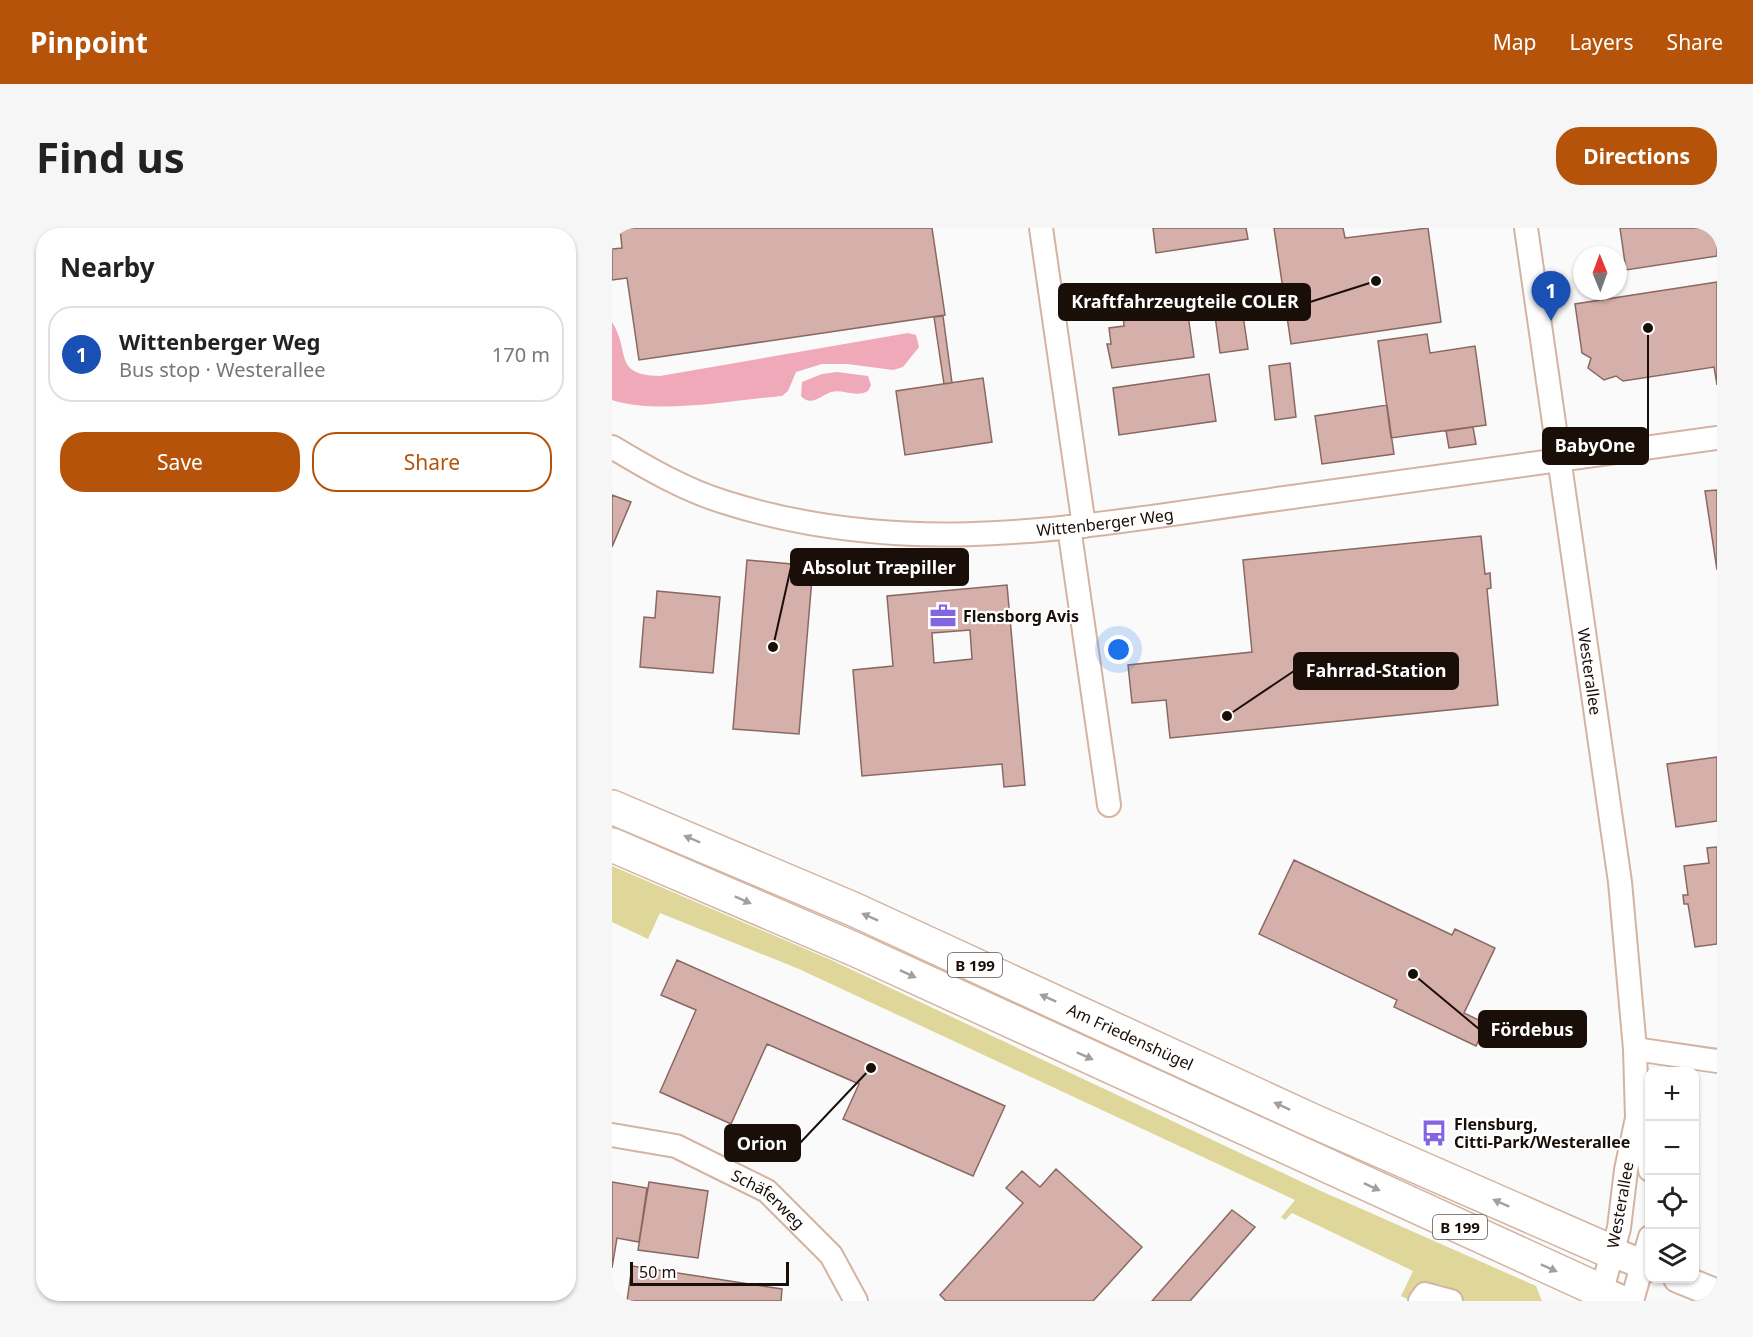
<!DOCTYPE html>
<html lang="en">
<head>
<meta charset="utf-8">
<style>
	:root { --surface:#fff; --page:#f6f6f6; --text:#222; --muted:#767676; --line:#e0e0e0; --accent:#b45309 }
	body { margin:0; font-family:"Noto Sans",sans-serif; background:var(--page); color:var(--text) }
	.controls { position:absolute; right:18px; bottom:18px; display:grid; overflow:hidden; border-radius:12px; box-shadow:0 2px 4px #0004 }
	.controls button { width:54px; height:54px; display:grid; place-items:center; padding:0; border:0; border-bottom:2px solid var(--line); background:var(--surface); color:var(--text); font:30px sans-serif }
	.compass { position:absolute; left:961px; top:18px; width:54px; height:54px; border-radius:50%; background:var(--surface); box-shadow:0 2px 4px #0004; rotate:359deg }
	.scale { position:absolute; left:18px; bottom:15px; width:159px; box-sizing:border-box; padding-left:6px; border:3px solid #190e08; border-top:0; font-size:16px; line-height:21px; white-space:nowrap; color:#190e08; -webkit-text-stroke:4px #fff; paint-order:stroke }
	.you { position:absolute; left:507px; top:422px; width:21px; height:21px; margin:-15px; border:4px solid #fff; border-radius:50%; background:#1a73e8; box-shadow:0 0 0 9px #1a73e833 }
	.badge { display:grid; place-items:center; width:39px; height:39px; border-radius:50%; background:var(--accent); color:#fff; font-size:20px; font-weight:700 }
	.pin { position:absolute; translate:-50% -50px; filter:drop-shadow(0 2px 3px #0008) }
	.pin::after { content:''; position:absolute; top:32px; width:21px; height:18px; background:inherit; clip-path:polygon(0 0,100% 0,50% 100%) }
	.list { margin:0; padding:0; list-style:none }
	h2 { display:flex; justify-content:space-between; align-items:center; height:78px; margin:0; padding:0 24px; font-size:26px }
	h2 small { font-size:20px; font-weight:400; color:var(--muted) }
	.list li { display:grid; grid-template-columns:39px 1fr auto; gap:18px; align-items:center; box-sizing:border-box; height:96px; margin:0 12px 12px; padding:0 12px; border:2px solid var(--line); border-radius:24px }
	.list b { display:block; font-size:22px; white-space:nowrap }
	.list p { margin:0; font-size:20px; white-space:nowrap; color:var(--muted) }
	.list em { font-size:20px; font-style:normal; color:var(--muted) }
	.actions { display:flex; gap:12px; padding:18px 24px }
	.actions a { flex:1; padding:14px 0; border:2px solid var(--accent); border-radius:24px; text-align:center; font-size:21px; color:var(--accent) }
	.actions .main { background:var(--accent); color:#fff }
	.icon { flex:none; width:33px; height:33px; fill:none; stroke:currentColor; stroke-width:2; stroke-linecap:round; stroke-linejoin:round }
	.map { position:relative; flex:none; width:1105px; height:1073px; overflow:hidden; border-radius:24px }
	header { display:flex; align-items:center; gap:36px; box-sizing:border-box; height:84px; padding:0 30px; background:var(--accent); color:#fff }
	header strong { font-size:28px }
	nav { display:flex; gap:33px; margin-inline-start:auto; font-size:21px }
	.intro { display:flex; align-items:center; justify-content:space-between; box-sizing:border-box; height:144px; padding:0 36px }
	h1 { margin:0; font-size:42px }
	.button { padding:15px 27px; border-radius:24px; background:var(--accent); color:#fff; font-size:21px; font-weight:700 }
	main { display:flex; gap:36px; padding:0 36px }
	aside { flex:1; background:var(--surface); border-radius:24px; box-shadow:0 2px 4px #0004 }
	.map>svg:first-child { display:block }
	.green { fill:#dfd799 }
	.water { fill:#f0a9b9 }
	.building { fill:#d5afa9; stroke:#8a6862; stroke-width:1.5; fill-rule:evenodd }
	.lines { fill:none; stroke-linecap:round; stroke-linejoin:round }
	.minor-casing { stroke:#d4b4a1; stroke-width:26 }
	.major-casing { stroke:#d4b4a1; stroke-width:32 }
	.highway-casing { stroke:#d4b4a1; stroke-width:36 }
	.minor { stroke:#fff; stroke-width:22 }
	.major { stroke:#fff; stroke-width:28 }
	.highway { stroke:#fff; stroke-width:33 }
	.oneway { fill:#a39f9c }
	.labels { text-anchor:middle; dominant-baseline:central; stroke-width:4.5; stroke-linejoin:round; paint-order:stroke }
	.shield { fill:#fff; stroke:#5e5652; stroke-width:1.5 }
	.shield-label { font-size:15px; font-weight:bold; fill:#190e08 }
	.street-label { font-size:16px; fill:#190e08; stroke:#fff }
	.poi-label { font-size:16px; font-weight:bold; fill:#190e08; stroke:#fff; text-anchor:start }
	.leader { fill:none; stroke:#190e08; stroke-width:2 }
	.callout-dot { fill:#190e08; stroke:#fff; stroke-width:2 }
	.callout { fill:#190e08; stroke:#190e08; stroke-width:2 }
	.callout-label { font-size:18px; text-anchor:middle; font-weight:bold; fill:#fff }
</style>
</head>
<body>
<header>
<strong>Pinpoint</strong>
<nav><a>Map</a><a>Layers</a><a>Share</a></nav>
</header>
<div class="intro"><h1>Find us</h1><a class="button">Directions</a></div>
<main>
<aside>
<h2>Nearby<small></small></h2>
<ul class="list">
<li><span class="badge" style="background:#1a4fb4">1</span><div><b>Wittenberger Weg</b><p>Bus stop · Westerallee</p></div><em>170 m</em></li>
</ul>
<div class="actions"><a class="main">Save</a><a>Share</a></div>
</aside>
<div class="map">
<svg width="1105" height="1073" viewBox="0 0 1105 1073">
	<rect width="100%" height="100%" fill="#fafafa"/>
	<path class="green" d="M 0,638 L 217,731 L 709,963 L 924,1058 L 930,1073 L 852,1073 C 829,1051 820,1050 799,1073 L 789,1068 L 801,1043 L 680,985 L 673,992 L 669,989 L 683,972 L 187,741 L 48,685 L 36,711 L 0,694 Z"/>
	<path class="water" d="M 0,94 C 19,124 0,147 48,148 L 296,105 L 304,107 L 307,119 L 291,139 L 281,142 L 235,136 L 210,136 L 184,144 L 176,163 L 170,168 C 121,172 46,187 0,172 Z
		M 225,144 L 256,148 L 259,157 L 256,163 C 244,170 231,161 219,164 C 208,168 199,179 189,168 L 190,154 L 210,146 Z"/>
	<path class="building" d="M 8,0 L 320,0 L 333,87 L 27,132 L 15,50 L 0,52 L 0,21 L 10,20 Z
		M 541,0 L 634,0 L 636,11 L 544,25 Z
		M 662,0 L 731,0 L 733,10 L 816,0 L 829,94 L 679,116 Z
		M 1008,0 L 1105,0 L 1105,28 L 1014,42 Z
		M 1105,54 L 1105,157 L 1102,139 L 1011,153 L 1004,148 L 992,152 L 976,140 L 979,130 L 970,125 L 963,76 Z
		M 627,61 L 636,121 L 608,125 L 600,65 Z
		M 573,66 L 582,129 L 500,140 L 495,116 L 499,116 L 497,100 L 512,98 L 511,84 L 546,79 L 544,70 Z
		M 331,88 L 340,155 L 332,156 L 322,89 Z
		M 815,106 L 818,125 L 863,118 L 874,197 L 779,210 L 766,113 Z
		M 678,135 L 684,189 L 663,192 L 657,138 Z
		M 597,146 L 604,193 L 507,207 L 501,160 Z
		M 371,150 L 380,214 L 293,227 L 284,163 Z
		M 775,177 L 782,226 L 710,236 L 703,188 Z
		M 861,199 L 864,216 L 837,220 L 834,203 Z
		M 1105,262 L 1105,342 L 1093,263 Z
		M 0,267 L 19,274 L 0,319 Z
		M 869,308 L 873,346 L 878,345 L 879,360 L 875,361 L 886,477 L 558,510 L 554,472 L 520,475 L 516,437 L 640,424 L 631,332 Z
		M 135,332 L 201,338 L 187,506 L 121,501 Z
		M 395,357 L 413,557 L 392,559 L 390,536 L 250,548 L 241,442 L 281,438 L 275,368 ZM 358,402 L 360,431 L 322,435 L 320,405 Z
		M 45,363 L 108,369 L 101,445 L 28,439 L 32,389 L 43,390 Z
		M 1105,529 L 1105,593 L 1064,599 L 1055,536 Z
		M 1105,619 L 1105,716 L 1083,719 L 1076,676 L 1072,676 L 1071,667 L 1076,667 L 1072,638 L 1097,635 L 1095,620 Z
		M 682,632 L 840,707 L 843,701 L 883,720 L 852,785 L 875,796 L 864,818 L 782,779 L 785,772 L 647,706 Z
		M 65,732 L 393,878 L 361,948 L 231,891 L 247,856 L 155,816 L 119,896 L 48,864 L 84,782 L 49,767 Z
		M 444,941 L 530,1019 L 481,1073 L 334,1073 L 328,1067 L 411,975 L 394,960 L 410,943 L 428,959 Z
		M 0,954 L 35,960 L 27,1014 L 5,1010 L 0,1040 Z
		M 37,954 L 96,963 L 86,1030 L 26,1022 Z
		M 620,982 L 643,999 L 578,1073 L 540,1073 Z
		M 20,1038 L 170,1061 L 169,1073 L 15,1073 Z"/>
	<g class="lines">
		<g class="minor-casing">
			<g id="minor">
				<path d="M 429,0 L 472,298"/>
				<path id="s1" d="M 914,0 L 1008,654 L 1023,821 L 1025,890 L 1014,942 L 1007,1000 L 987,1073"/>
				<path id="s2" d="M 0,219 C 35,240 73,262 112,274 C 304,335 479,296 673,270 C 817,249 961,229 1105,210"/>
				<path d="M 457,299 L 497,577"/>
				<path d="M 1023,821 L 1105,833"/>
				<path d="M 1026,894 L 1037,930 L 1038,942"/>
				<path id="s3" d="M 0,907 L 64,918 L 155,963 L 219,1027 L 244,1073"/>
				<path d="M 808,1073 L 813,1066 L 839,1073"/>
				<path d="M 1020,1073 L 1038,1009"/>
			</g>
		</g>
		<g class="major-casing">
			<path id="major" d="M 1000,1024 L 1038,1039
				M 1066,1050 L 1105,1066
				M 989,1063 L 1012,1073"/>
		</g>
		<g class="highway-casing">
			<g id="highway">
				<path id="s4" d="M 0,579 L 241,681 L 699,892 L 1000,1024"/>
				<path d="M 0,617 L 242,721 L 989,1063"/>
			</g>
		</g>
		<use href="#minor" class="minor"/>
		<use href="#major" class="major"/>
		<use href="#highway" class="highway"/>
	</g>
	<defs><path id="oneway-solid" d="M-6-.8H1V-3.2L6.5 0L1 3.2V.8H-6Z" transform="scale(1.5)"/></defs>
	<g class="oneway">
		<use href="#oneway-solid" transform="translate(80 611) rotate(-157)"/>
		<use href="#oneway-solid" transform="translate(131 672) rotate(24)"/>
		<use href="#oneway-solid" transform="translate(258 689) rotate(-156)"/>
		<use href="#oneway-solid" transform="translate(296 746) rotate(25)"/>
		<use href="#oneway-solid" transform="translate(436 770) rotate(-156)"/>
		<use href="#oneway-solid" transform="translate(473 828) rotate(24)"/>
		<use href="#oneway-solid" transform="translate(670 878) rotate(-155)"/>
		<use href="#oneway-solid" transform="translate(760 959) rotate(25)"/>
		<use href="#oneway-solid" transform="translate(889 975) rotate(-156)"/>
		<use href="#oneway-solid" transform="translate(937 1040) rotate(24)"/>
	</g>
	<defs>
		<g id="office-bare" transform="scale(2.07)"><path d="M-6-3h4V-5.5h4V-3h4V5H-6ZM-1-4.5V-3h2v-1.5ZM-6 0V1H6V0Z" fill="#8465e1" stroke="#fff" stroke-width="2.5" paint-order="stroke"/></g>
		<g id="bus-bare" transform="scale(2.07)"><path d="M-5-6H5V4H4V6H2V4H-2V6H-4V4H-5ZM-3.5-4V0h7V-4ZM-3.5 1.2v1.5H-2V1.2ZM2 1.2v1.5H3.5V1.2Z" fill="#8465e1" stroke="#fff" stroke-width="2.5" paint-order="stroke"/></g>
	</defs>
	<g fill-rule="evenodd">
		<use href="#office-bare" x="331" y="388"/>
		<use href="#bus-bare" x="822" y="905"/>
	</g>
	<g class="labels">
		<g class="shield">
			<rect x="336" y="725" width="54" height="24" rx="4.5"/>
			<rect x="821" y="987" width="54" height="24" rx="4.5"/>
		</g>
		<g class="shield-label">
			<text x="363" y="737">B 199</text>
			<text x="848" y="999">B 199</text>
		</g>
		<g class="street-label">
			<text stroke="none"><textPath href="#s2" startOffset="510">Wittenberger Weg</textPath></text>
			<text stroke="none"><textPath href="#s1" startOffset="448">Westerallee</textPath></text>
			<text stroke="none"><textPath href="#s4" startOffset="567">Am Friedenshügel</textPath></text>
			<text stroke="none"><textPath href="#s3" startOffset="172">Schäferweg</textPath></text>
			<text transform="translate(1008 977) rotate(-80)">Westerallee</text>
		</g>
		<g class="poi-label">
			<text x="351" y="388">Flensborg Avis</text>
			<text x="842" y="896">Flensburg,<tspan x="842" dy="18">Citti-Park/Westerallee</tspan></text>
		</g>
	</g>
	<path class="leader" d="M764 53L698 74M1036 100L1036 218M161 419L179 339M615 488L682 443M801 746L867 801M259 840L188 915"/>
	<g class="callout-dot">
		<circle cx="764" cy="53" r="6"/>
		<circle cx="1036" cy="100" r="6"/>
		<circle cx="161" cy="419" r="6"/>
		<circle cx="615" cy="488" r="6"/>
		<circle cx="801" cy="746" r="6"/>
		<circle cx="259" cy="840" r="6"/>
	</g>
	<g class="callout">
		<rect x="447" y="56" width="251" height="36" rx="6"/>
		<rect x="931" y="200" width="105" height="36" rx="6"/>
		<rect x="179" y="321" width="177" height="36" rx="6"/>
		<rect x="682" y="425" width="164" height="36" rx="6"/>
		<rect x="867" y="783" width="107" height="36" rx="6"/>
		<rect x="113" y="897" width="75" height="36" rx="6"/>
	</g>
	<g class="callout-label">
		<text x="573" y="80">Kraftfahrzeugteile COLER</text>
		<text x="983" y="224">BabyOne</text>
		<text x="267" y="346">Absolut Træpiller</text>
		<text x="764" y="449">Fahrrad-Station</text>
		<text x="920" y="808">Fördebus</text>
		<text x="150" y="922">Orion</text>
	</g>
</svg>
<div class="controls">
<button>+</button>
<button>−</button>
<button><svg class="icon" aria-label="locate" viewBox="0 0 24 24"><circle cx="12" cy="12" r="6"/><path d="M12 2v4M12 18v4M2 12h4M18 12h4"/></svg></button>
<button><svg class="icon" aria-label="layers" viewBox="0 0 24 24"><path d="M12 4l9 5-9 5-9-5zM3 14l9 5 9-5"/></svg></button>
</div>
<svg class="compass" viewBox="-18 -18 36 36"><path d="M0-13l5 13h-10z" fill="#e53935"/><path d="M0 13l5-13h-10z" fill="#767676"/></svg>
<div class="scale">50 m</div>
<div class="you"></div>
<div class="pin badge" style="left:939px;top:93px;background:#1a4fb4">1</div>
</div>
</main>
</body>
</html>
